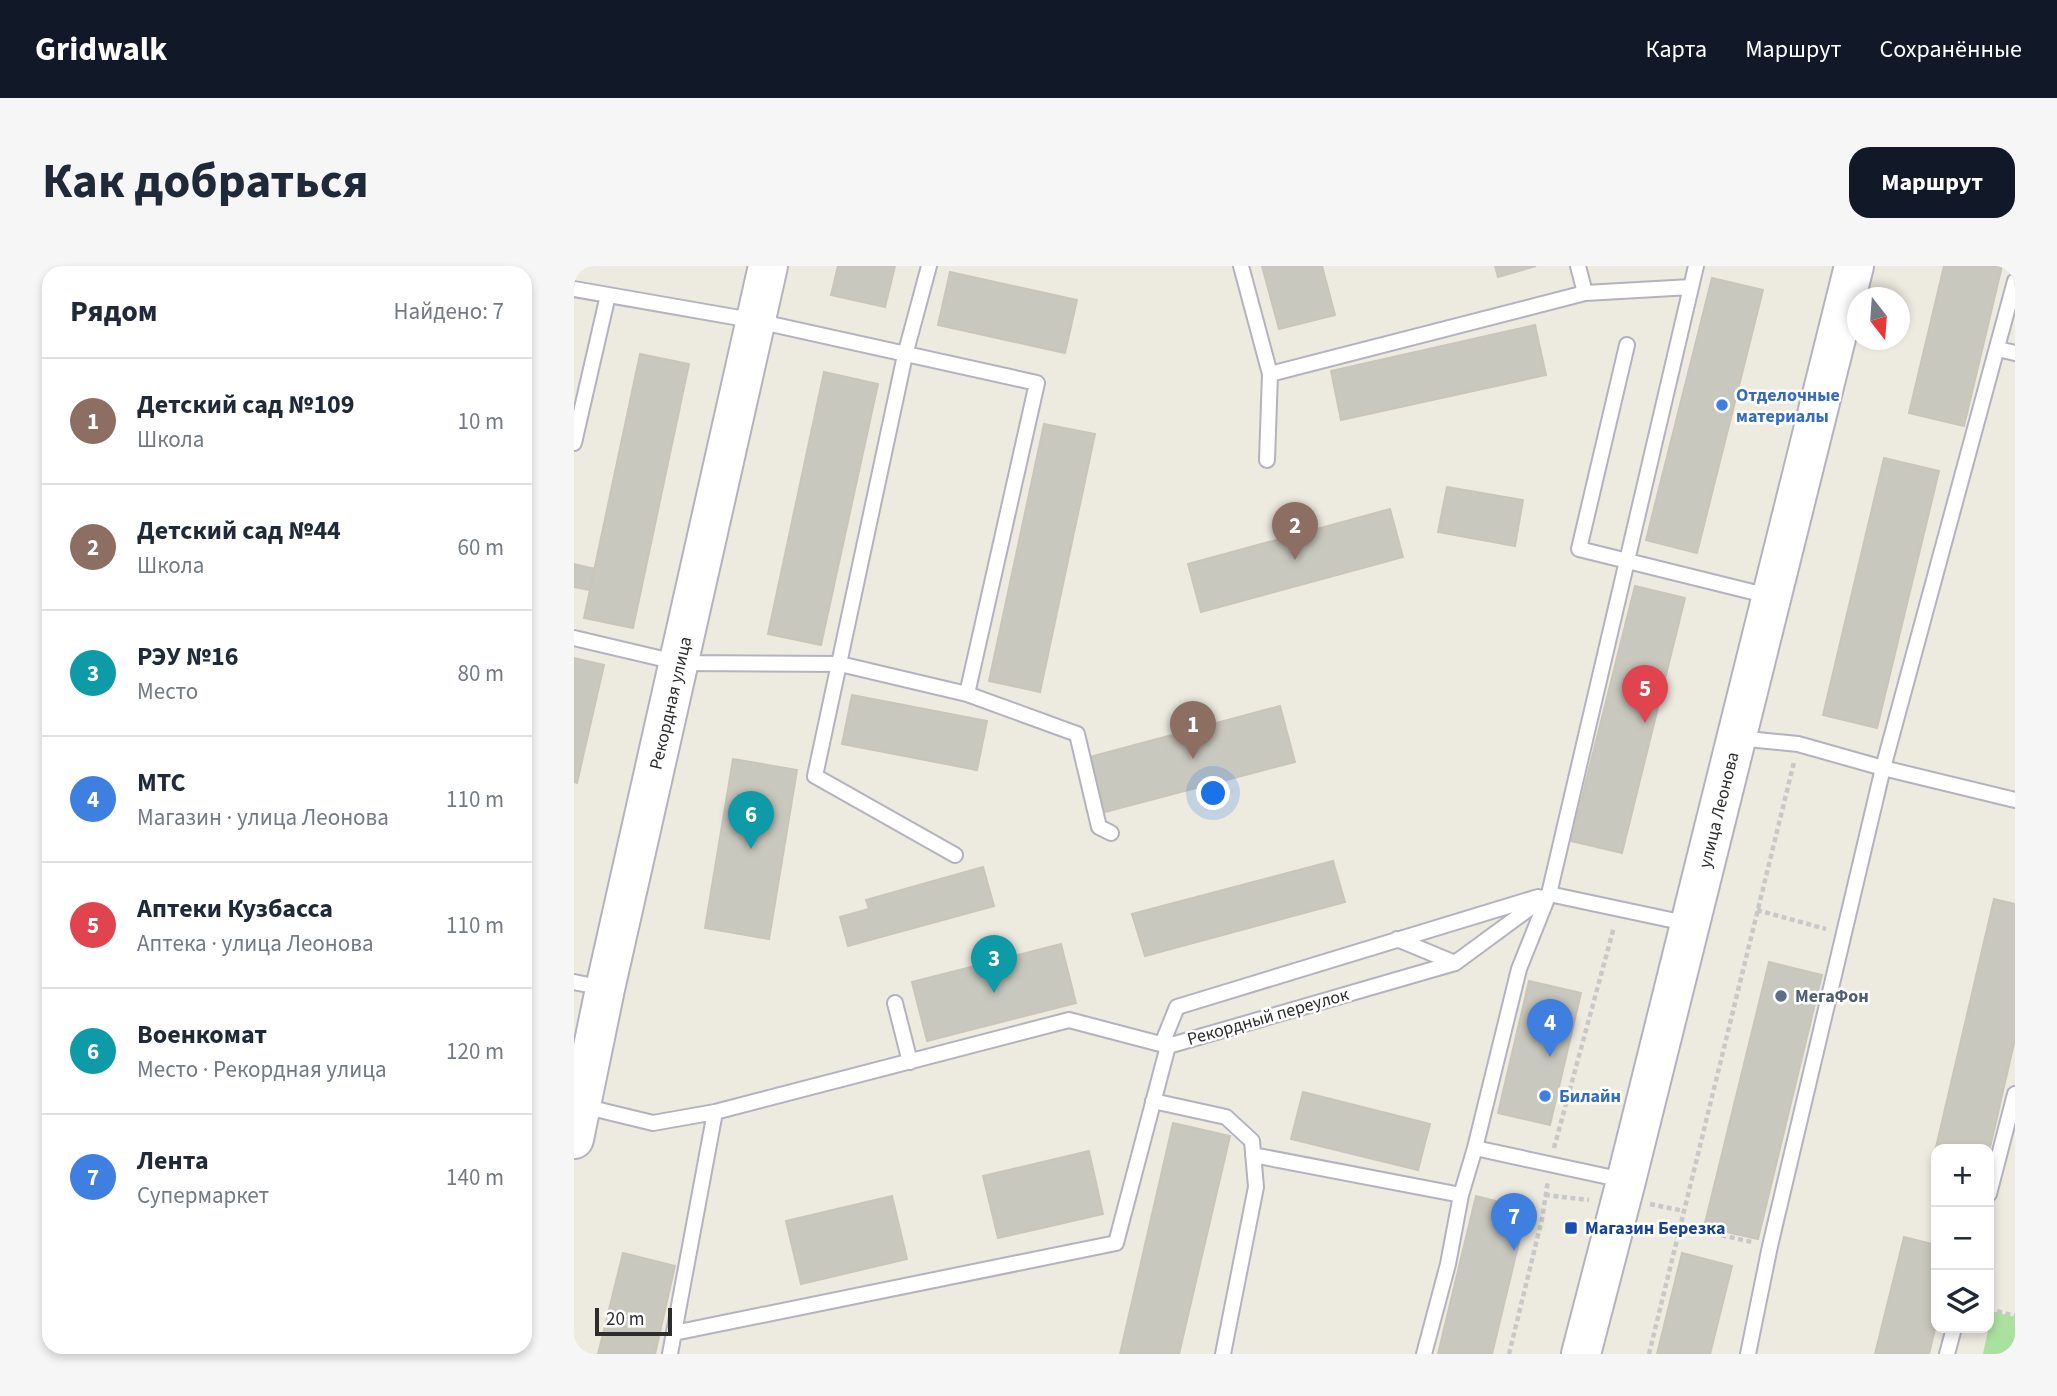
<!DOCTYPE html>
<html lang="ru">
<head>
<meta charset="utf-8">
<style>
	:root { --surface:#fff; --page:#f6f6f7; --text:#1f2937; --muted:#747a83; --line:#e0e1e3; --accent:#111827 }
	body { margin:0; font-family:"Source Sans 3",sans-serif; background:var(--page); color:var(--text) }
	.controls { position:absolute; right:21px; bottom:21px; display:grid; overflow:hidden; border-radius:14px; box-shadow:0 4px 10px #0003 }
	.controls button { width:63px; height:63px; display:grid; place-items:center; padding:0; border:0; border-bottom:2px solid var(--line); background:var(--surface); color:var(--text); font:35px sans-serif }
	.compass { position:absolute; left:1273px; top:21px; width:63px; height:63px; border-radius:50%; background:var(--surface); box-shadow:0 4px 10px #0003; rotate:163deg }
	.scale { position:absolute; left:21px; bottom:18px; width:77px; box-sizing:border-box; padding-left:7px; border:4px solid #2d2d2d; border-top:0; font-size:19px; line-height:24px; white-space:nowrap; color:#2d2d2d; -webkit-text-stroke:5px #fff; paint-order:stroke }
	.you { position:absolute; left:640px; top:528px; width:24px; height:24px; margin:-18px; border:5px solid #fff; border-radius:50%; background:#1a73e8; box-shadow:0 0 0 10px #1a73e833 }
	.badge { display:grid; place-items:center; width:46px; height:46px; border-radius:50%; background:var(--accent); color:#fff; font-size:23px; font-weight:700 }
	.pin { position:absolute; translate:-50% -58px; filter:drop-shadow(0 2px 4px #0008) }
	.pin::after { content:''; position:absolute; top:37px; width:24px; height:21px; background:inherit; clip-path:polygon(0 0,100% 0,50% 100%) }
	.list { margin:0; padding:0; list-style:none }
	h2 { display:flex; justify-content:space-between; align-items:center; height:91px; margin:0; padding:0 28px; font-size:30px }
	h2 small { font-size:23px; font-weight:400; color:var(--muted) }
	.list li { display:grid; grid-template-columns:46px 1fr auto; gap:21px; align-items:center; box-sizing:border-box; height:126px; padding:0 28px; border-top:2px solid var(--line) }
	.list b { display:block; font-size:26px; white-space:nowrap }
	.list p { margin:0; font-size:23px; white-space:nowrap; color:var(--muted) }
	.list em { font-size:23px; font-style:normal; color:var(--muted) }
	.icon { flex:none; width:38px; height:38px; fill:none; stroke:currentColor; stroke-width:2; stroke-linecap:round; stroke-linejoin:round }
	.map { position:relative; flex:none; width:1441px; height:1088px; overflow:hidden; border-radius:21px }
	header { display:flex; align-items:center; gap:42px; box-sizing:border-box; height:98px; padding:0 35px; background:var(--accent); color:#fff }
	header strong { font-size:33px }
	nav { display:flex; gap:38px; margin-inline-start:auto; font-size:24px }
	.intro { display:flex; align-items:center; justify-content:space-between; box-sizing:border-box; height:168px; padding:0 42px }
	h1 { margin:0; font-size:49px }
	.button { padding:18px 32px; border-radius:21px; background:var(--accent); color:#fff; font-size:24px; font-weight:700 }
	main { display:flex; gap:42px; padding:0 42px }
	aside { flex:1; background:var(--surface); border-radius:21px; box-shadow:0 4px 10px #0003 }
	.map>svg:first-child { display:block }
	.green { fill:#abe19f }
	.building { fill:#c9c8be; stroke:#c9c6b9; stroke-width:2 }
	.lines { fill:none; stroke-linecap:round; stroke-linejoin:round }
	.lane-casing { stroke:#b3b3bf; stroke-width:18 }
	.secondary-casing { stroke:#b3b3bf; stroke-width:42 }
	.path { stroke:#c8c8c8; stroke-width:4.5; stroke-dasharray:5 3.5; stroke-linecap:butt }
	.lane { stroke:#fff; stroke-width:14 }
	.secondary { stroke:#fff; stroke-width:38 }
	.shop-dot { fill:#3f7fe0; stroke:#fff; stroke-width:2.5 }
	.service-dot { fill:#5c6f8a; stroke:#fff; stroke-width:2.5 }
	.transit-dot { fill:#1a4fb4; stroke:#fff; stroke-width:2.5 }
	.labels { text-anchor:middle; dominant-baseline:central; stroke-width:5; stroke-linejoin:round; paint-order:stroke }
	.shop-label { font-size:18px; font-weight:bold; fill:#366cbe; stroke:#fff; text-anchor:start }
	.street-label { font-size:18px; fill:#2d2d2d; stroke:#fff }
	.service-label { font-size:18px; font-weight:bold; fill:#4e5e75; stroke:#fff; text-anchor:start }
	.transit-label { font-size:18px; font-weight:bold; fill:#164399; stroke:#fff; text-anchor:start }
</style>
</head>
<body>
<header>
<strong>Gridwalk</strong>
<nav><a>Карта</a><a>Маршрут</a><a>Сохранённые</a></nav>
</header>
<div class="intro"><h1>Как добраться</h1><a class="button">Маршрут</a></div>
<main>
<aside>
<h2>Рядом<small>Найдено: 7</small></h2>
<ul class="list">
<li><span class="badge" style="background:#8d6e63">1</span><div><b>Детский сад №109</b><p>Школа</p></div><em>10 m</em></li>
<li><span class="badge" style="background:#8d6e63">2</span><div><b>Детский сад №44</b><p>Школа</p></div><em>60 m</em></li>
<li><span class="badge" style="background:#0f9aa8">3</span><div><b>РЭУ №16</b><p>Место</p></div><em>80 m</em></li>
<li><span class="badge" style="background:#3f7fe0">4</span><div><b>МТС</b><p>Магазин · улица Леонова</p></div><em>110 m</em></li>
<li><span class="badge" style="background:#e0444e">5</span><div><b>Аптеки Кузбасса</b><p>Аптека · улица Леонова</p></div><em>110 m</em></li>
<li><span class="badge" style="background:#0f9aa8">6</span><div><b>Военкомат</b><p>Место · Рекордная улица</p></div><em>120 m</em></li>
<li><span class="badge" style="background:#3f7fe0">7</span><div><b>Лента</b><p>Супермаркет</p></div><em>140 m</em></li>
</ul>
</aside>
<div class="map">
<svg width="1441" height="1088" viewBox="0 0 1441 1088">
	<rect width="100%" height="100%" fill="#edeae0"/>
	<path class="green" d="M 1418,1045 L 1441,1051 L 1441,1088 L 1409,1088 Z"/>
	<path class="building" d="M 264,0 L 321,0 L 311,41 L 257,29 Z
		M 688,0 L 748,0 L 761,49 L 705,63 Z
		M 921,0 L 962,0 L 924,11 Z
		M 1370,0 L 1428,0 L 1390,160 L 1335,147 Z
		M 376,6 L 503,34 L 491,87 L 364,59 Z
		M 1138,12 L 1189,24 L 1123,287 L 1072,274 Z
		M 961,59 L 972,109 L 767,154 L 757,105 Z
		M 66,88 L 115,98 L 59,362 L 10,352 Z
		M 250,106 L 304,118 L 247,379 L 194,368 Z
		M 470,158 L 521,168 L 466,426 L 415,415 Z
		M 1310,192 L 1365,205 L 1303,462 L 1249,449 Z
		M 873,221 L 949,234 L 941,280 L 864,266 Z
		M 816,243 L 829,291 L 627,346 L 614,298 Z
		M 0,298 L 21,303 L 16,324 L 0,321 Z
		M 1061,320 L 1111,332 L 1048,587 L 997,575 Z
		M 0,392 L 30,399 L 3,517 L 0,516 Z
		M 278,429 L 413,455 L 403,504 L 268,478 Z
		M 706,440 L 721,496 L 531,546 L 516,491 Z
		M 159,493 L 223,504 L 195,673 L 131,662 Z
		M 759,595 L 771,636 L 571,690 L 558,648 Z
		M 409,601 L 420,640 L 274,680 L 266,651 L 295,643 L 292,634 Z
		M 1420,633 L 1441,638 L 1441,773 L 1415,886 L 1415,883 L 1362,883 L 1362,890 L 1360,890 Z
		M 487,678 L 502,737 L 353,775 L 338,716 Z
		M 1195,696 L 1248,709 L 1184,973 L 1130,961 Z
		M 955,715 L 1007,727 L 976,859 L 924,847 Z
		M 729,826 L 856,858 L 844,904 L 717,873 Z
		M 599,857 L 656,870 L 605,1088 L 546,1088 Z
		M 515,885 L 529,948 L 424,972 L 409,910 Z
		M 318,930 L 333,993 L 227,1018 L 212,955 Z
		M 902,930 L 953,943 L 918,1088 L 864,1088 Z
		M 1330,971 L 1362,979 L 1362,1059 L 1355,1088 L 1301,1088 Z
		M 49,987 L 101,1000 L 81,1088 L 24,1088 Z
		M 1108,987 L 1158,1000 L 1136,1088 L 1083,1088 Z"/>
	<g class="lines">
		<g class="lane-casing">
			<path id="lane" d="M 355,0 L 331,89 L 241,510 L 381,589
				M 667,0 L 696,108 L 1011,27
				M 1004,0 L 1011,27 L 1117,21
				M 0,23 L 183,55 L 463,117 L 393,428 L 266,398 L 106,397 L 0,372
				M 1053,79 L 1005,283 L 1195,330
				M 1424,83 L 1441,87
				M 0,177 L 34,29
				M 693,194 L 696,108
				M 393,428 L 503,468 L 525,561 L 537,567
				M 1163,472 L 1224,478 L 1309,502 L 1441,534
				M 823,673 L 881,697
				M 0,716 L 30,722
				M 321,737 L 336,796
				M 588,778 L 603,741 L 964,631
				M 579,835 L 652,851 L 678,875 L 682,921 L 649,1088
				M 9,840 L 79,857 L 141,846 L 495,754 L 594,780 L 881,697 L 975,628 L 1116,658
				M 679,889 L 887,929
				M 1049,914 L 901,882 L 945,703 L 975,628 L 1122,0
				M 1415,928 L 1441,828
				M 100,1067 L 542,977 L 594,780
				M 96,1088 L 141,846
				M 850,1088 L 874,998 L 887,929 L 901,882
				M 1174,1088 L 1196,980 L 1309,502 L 1441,15
				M 1373,1088 L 1380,1062"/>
		</g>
		<g class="secondary-casing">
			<path id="secondary" d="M 0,873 L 31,723 L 194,0
				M 1007,1088 L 1052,915 L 1280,0"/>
		</g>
		<path class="path" d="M 1183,644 L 1252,663
			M 980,882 L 1040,661
			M 971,929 L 1015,934
			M 1076,938 L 1110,945
			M 1106,960 L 1178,976
			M 1415,1043 L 1441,1050
			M 935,1088 L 968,953 L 974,915
			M 1075,1088 L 1220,496"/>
		<use href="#lane" class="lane"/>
		<use href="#secondary" class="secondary"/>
	</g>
	<g class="shop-dot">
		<circle cx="1148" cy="139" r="7"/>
		<circle cx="971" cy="830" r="7"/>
	</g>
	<circle class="service-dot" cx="1207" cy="730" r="7"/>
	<rect class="transit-dot" x="990" y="955" width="14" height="14" rx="3.5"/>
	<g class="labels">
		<g class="shop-label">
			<text x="1162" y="129">Отделочные<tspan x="1162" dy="21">материалы</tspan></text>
			<text x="985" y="830">Билайн</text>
		</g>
		<g class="street-label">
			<text transform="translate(97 437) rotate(-77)">Рекордная улица</text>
			<text transform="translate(1145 544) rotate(-76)">улица Леонова</text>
			<text transform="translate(694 751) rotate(-16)">Рекордный переулок</text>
		</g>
		<g class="service-label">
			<text x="1221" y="730">МегаФон</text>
		</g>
		<g class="transit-label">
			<text x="1011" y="962">Магазин Березка</text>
		</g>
	</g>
</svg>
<div class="controls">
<button>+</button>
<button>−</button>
<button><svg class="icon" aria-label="layers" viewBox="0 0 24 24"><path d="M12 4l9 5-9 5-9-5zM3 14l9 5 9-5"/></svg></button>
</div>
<svg class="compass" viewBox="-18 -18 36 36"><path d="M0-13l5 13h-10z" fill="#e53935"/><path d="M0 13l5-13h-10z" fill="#747a83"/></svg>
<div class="scale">20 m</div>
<div class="you"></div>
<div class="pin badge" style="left:619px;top:493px;background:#8d6e63">1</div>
<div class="pin badge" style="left:721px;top:294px;background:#8d6e63">2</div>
<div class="pin badge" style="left:420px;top:727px;background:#0f9aa8">3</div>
<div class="pin badge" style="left:976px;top:791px;background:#3f7fe0">4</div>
<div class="pin badge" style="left:1071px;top:457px;background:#e0444e">5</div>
<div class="pin badge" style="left:177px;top:583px;background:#0f9aa8">6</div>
<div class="pin badge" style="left:940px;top:985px;background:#3f7fe0">7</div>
</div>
</main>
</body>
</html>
